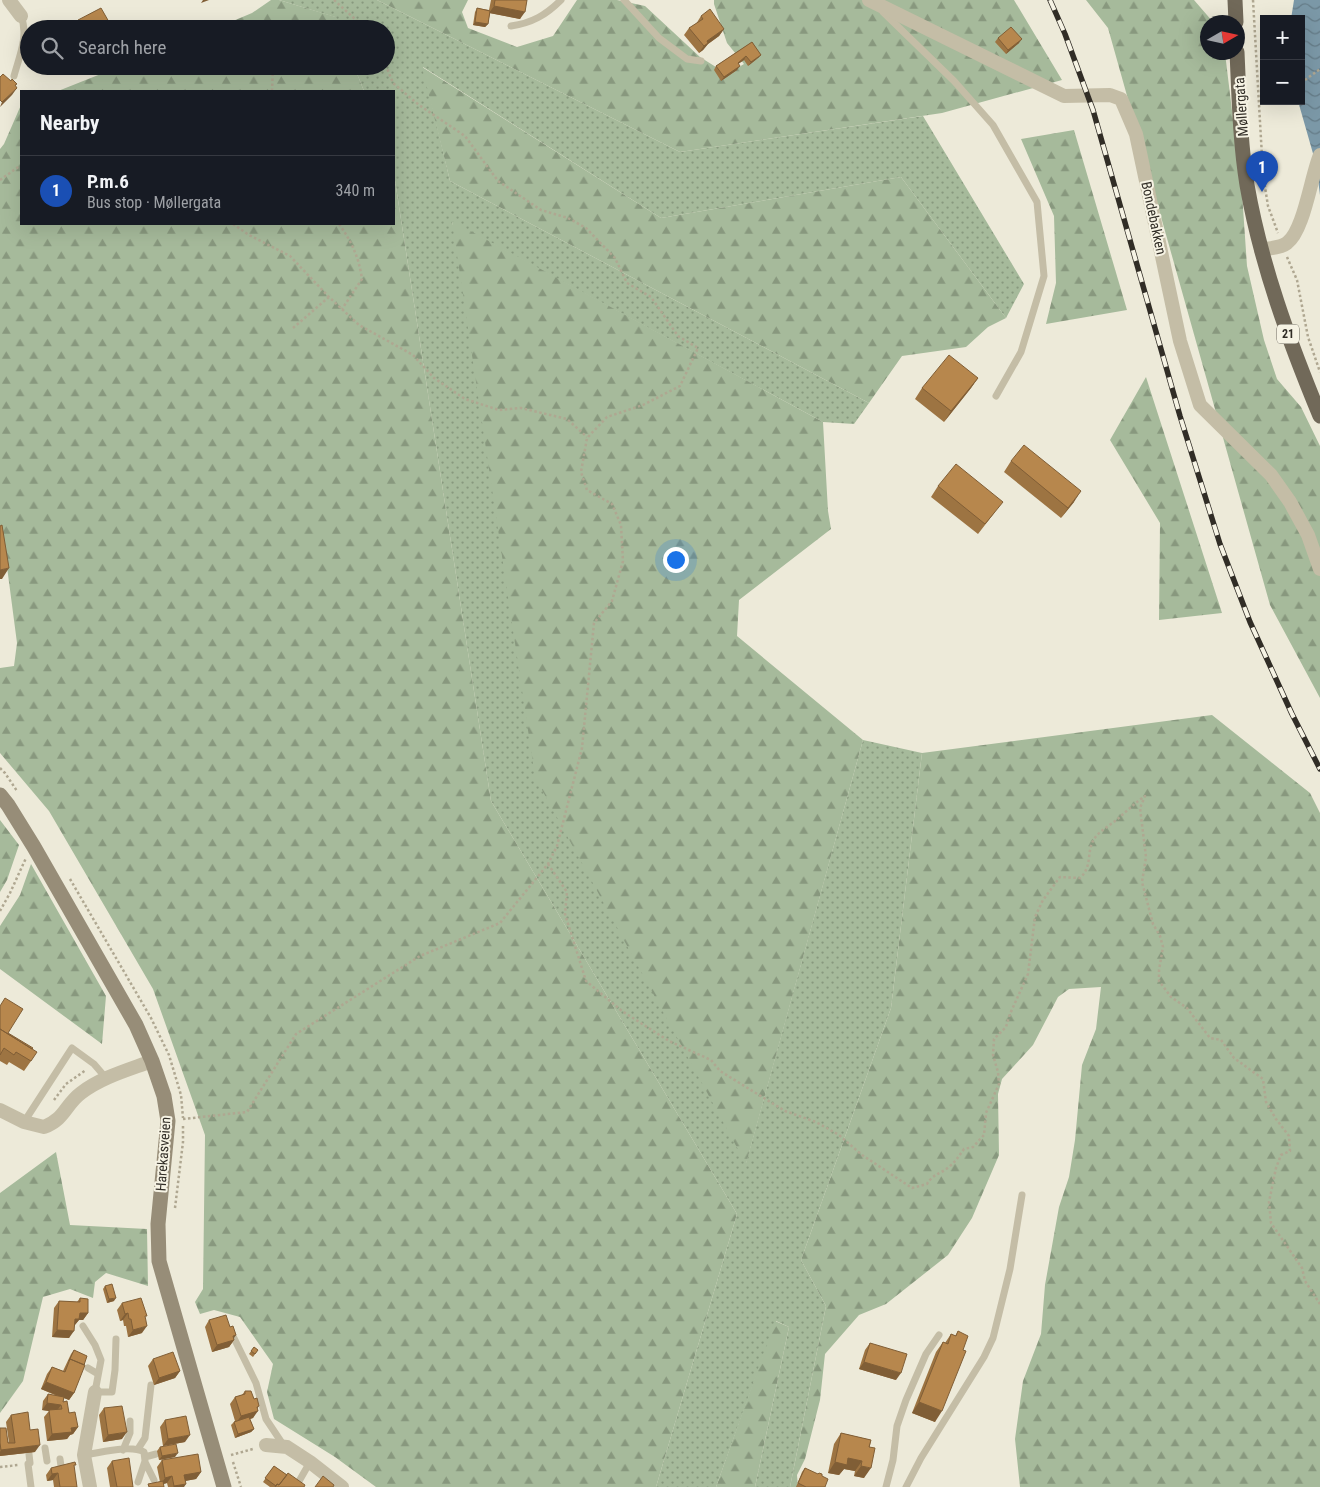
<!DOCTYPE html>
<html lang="en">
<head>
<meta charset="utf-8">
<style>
	:root { --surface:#171b24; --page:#20242c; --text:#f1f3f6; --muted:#9ea1a6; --line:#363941; --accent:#1a73e8 }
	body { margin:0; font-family:"Roboto Condensed",sans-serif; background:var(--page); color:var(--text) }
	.controls { position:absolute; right:15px; top:15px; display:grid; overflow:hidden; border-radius:0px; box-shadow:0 5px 20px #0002 }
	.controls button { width:45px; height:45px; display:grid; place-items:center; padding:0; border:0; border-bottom:1px solid var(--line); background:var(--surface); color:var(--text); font:25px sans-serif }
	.compass { position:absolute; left:1200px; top:15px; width:45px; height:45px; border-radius:50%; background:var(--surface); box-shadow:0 5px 20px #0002; rotate:81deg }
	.you { position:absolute; left:675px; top:559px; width:18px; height:18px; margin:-12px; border:4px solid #fff; border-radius:50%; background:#1a73e8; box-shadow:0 0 0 8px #1a73e833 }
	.badge { display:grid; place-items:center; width:32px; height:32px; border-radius:50%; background:var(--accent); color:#fff; font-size:16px; font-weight:700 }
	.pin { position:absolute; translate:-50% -41px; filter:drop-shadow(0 1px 2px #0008) }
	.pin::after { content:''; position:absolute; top:26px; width:18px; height:15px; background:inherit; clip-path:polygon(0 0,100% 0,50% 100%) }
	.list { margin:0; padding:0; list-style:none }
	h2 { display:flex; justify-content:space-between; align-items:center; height:65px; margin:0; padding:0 20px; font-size:21px }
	h2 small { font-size:16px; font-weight:400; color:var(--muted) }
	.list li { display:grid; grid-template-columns:32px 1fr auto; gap:15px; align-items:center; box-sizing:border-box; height:70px; padding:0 20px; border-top:1px solid var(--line) }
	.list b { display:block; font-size:19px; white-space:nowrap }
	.list p { margin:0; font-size:16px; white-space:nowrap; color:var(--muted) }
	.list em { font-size:16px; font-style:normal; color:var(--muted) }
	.icon { flex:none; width:28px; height:28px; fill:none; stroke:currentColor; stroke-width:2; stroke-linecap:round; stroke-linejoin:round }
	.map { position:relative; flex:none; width:1320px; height:1487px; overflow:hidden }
	.search { position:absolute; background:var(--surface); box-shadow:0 5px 20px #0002; left:20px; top:20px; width:375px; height:55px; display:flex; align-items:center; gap:12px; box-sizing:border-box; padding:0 18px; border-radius:28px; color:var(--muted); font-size:19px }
	.panel { position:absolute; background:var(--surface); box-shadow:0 5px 20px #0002; left:20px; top:90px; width:375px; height:135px; border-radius:0px }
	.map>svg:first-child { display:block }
	.grass { fill:url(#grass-dots) }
	.forest { fill:url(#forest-firs) }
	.water { fill:url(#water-waves) }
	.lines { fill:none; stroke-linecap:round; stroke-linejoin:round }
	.path { stroke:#afa791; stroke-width:2.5; stroke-dasharray:2.5 2.5; stroke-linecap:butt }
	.lane { stroke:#c4bda6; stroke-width:7 }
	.street { stroke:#c4bda6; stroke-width:14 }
	.secondary { stroke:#978d78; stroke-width:15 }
	.primary { stroke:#716959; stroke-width:15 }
	.rail-casing { stroke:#312d26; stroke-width:5.5 }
	.rail { stroke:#f6f3e4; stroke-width:4; stroke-dasharray:11; stroke-linecap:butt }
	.wall { fill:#9d7442 }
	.shaded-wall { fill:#805e36 }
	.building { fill:#b7874d; stroke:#805e36 }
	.labels { text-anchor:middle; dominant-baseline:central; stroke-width:4; stroke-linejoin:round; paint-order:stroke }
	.shield { fill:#f6f3e4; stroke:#6c685f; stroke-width:1 }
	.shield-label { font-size:12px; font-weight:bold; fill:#312d26 }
	.street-label { font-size:14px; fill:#312d26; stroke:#f6f3e4 }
</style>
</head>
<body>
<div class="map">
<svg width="1320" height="1487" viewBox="0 0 1320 1487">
	<defs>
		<pattern id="grass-dots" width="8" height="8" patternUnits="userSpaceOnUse" patternTransform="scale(1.25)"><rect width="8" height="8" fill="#a6ba9b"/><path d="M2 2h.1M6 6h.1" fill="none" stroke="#88987e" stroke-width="1.8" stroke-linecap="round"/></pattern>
		<pattern id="forest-firs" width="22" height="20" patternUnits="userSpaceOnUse" patternTransform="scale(1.25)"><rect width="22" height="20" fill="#a6ba9b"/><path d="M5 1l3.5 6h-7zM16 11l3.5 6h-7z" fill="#88987e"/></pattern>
		<pattern id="water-waves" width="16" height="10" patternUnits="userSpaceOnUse" patternTransform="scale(1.25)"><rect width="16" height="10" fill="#7b98a7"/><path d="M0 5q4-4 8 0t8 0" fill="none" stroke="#657c88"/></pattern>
	</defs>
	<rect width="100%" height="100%" fill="#edead9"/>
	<path class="grass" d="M 279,0 L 377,0 L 680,152 L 923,116 L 1024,284 L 1006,318 L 901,177 L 661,218 L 423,67 L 450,181 L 869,403 L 854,424 L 823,422 L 452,222 L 746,1163 L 863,740 L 922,753 L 891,1008 L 801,1260 L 826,1306 L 790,1487 L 755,1487 L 789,1327 L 776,1321 L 716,1487 L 656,1487 L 737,1214 L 491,801 L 394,174 L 394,91 L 364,91 L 354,66 L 386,66 L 386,29 L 340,29 L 335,17 Z"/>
	<path class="forest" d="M 271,0 L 279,0 L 336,17 L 340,29 L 214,29 L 252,13 Z
		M 377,0 L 468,0 L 462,12 L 468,28 L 517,47 L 553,36 L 577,0 L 617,0 L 645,6 L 700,57 L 727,74 L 744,64 L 727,43 L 714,4 L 714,0 L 1014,0 L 1062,80 L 942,113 L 680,152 Z
		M 1086,0 L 1194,0 L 1213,22 L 1208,22 L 1208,52 L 1225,53 L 1242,193 L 1247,266 L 1264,340 L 1277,379 L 1301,407 L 1320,446 L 1320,698 L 1270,605 L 1108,28 Z
		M 121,66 L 354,66 L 364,91 L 58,91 Z
		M 422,67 L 661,218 L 901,177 L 1006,318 L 988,327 L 966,347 L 902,356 L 869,403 L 450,181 Z
		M 21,105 L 21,224 L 394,224 L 394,174 L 491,801 L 737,1214 L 656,1487 L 376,1487 L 335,1457 L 274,1419 L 267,1392 L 273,1364 L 240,1317 L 214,1310 L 200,1314 L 195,1302 L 203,1289 L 205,1135 L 153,989 L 49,811 L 0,753 L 0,668 L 14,666 L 17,643 L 4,544 L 0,538 L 0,149 L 4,144 Z
		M 1074,130 L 1127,310 L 1046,324 L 1056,283 L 1054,216 L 1021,139 Z
		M 452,221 L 823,422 L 828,511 L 831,529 L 739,600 L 737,636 L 863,740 L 746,1164 L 535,777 Z
		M 1146,377 L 1222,613 L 1159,620 L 1160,523 L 1110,440 Z
		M 1212,715 L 1310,793 L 1320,813 L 1320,1487 L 1020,1487 L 1015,1439 L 1023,1381 L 1041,1334 L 1045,1285 L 1059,1207 L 1069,1177 L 1075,1140 L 1082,1065 L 1096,1029 L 1101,987 L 1069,989 L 1058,997 L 1033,1045 L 1002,1079 L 998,1094 L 999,1155 L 972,1218 L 948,1255 L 886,1304 L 859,1315 L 825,1354 L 820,1400 L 805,1459 L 797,1475 L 798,1487 L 790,1487 L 826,1306 L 801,1260 L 891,1008 L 922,753 Z
		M 0,820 L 19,845 L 7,880 L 0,892 Z
		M 31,864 L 106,996 L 102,1044 L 0,969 L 0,926 L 20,895 Z
		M 56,1152 L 70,1225 L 147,1229 L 148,1286 L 106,1273 L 95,1282 L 93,1298 L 70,1289 L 43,1297 L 23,1381 L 0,1413 L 0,1193 Z
		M 775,1321 L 789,1327 L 755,1487 L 716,1487 Z"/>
	<path class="water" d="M 1294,0 L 1320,0 L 1320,195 L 1316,164 L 1298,101 L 1301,101 L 1301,19 L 1291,19 Z"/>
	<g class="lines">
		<path class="path" d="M 334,0 L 366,29
			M 1253,0 L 1263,174 L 1268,206 L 1278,233
			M 1301,83 L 1320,69
			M 272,91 L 273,66
			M 0,180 L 21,165
			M 233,224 L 249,235 L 290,256 L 329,297 L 359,325 L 413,355 L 434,378 L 465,399 L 499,410 L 521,408 L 567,419 L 587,437
			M 339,224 C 352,242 359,258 362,279 L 342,309
			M 1287,257 L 1297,280 L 1308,337 L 1320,372
			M 293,328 L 329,297
			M 0,768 L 5,773 L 17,791
			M 548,864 L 567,892 L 565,914 L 586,981 L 622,1011 L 669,1041 L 711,1060 L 720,1071 L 785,1111 L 816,1122 L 839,1135 L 862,1155 L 912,1188 L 927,1184 C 934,1173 939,1175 949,1167 C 955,1162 959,1156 964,1149 L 973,1147 L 984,1135 L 986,1113 L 999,1084 L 998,1072 L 993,1055 L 994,1039 L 1006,1027 L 1010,1014 L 1028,974 L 1035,917 L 1043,900 L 1060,877 L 1080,878 C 1093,866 1086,852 1094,839 C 1100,830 1113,824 1121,816 C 1129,809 1136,802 1145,796 L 1140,808 L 1146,857 L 1142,882 L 1153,924 L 1160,936 L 1163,947 L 1159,970 L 1159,981 L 1171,997 L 1187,1008 L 1210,1038 L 1221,1040 L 1234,1058 L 1263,1079 L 1266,1102 L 1276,1119 L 1289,1136 L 1290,1151 L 1281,1155 L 1276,1168 L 1269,1202 L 1271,1223 L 1302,1268 L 1305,1281 L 1320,1304
			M 70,879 L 151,1018 L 169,1055 L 181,1095 L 183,1118
			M 0,911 L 10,893 L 26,858
			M 54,1100 L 66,1084 L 86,1070
			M 183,1119 L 247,1112 L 296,1034 L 420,956 L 500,923 L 548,864 L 557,846 L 582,748 L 594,623 L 612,601 L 623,561 L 621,525 L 612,504 L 587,490 L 581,472 L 587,438 L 607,417 L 643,405 L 680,386 L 698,348 L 678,336 L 651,297 L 627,283 L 615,258 L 586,228 L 568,218 L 541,210 L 498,181 L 465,136 L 419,105 L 393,83 L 386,66
			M 175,1208 L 183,1142 L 183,1124
			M 231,1455 L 253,1449
			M 233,1462 L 241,1487
			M 0,1467 L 18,1465"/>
		<path class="lane" d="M 624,0 L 659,38 L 687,59 L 701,61
			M 883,12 L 954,81 L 993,125 L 1037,202 L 1044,276 L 1021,352 L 996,396
			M 511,26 C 532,23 546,15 561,0
			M 14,76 C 19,57 29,36 21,16
			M 24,1122 L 72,1048 L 94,1064 L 106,1078
			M 83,1326 L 95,1345 L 101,1360 L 95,1392 L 112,1392 L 115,1370 L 116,1339
			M 231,1332 L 256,1383 L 266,1419 L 284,1446
			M 88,1368 L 98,1374
			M 45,1448 L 47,1461
			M 138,1449 L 145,1438 L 151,1385
			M 123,1450 L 130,1433 L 130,1421
			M 29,1454 L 30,1463
			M 84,1455 C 100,1453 130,1444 144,1452 L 145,1461 L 138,1482
			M 145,1457 L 156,1454
			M 60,1459 L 61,1466
			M 145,1462 L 154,1480
			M 28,1464 L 31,1487
			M 298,1483 L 310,1462
			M 886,1487 L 893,1460 L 897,1426 L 906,1400 L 926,1354 L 939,1335
			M 906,1487 L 921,1458 L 984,1357 L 993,1338 L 1010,1269 L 1022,1195"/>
		<path class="street" d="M 9,0 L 21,16
			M 869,0 L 1064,96 L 1110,95 L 1121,99 L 1136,134 L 1180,341 L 1200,405 L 1271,475 L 1290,502 L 1308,535 L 1320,569
			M 1261,250 C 1269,248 1281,248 1287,243 C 1304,231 1311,176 1320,155
			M 0,1110 L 24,1122 L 44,1127 C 65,1119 65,1105 81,1093 C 102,1077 128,1070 152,1061
			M 266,1445 L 287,1447 L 310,1462 L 342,1487
			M 90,1487 L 84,1455 L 95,1392"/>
		<path class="secondary" d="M 0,795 L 8,805 L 34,847 L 136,1025 L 152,1061 L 164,1096 L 168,1121 L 158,1224 L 159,1261 L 224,1487"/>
		<path class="primary" d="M 1235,0 L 1236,22
			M 1237,52 C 1239,96 1240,142 1247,185 C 1261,265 1289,341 1320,416"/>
		<g class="rail-casing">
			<path id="rail" d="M 1050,0 L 1065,34 L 1093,110 L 1180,416 L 1220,544 L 1250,622 L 1292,714 L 1320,769"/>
		</g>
		<use href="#rail" class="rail"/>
	</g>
	<path class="wall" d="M 491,0 L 527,0 L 520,19 L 490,13 L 488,24 L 485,27 L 473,25 L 475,12 L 477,8 L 489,10 Z
		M 701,16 L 724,29 L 719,36 L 708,44 L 703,50 L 699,53 L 684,35 L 689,28 L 696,24 Z
		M 78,20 L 104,29 L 74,29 L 73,27 Z
		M 998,38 L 1019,43 L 1006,54 L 995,42 Z
		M 752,42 L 761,55 L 758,58 L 748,66 L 744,60 L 738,64 L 737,70 L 721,81 L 714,70 L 716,66 Z
		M 26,46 L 29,46 L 29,66 L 28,67 L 24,50 Z
		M 978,378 L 971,388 L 944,422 L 915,399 L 922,388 Z
		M 1011,461 L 1074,502 L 1061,518 L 1004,472 Z
		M 938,486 L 995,512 L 978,534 L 931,497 Z
		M 0,1005 L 8,1033 L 31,1061 L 24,1071 L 9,1062 L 7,1065 L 0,1061 Z
		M 105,1286 L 114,1301 L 107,1303 L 103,1289 Z
		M 80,1298 L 88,1313 L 83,1320 L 79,1320 L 74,1326 L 69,1338 L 52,1337 L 54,1308 L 59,1301 L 77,1302 Z
		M 122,1303 L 142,1333 L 128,1337 L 126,1326 L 124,1326 L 123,1320 L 120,1321 L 117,1310 Z
		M 209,1320 L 233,1338 L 234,1340 L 229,1347 L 212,1352 L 205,1327 Z
		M 958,1331 L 935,1422 L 912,1413 L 936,1352 L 943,1342 L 945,1343 L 951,1334 L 955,1336 Z
		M 870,1343 L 896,1380 L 859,1369 L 865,1350 Z
		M 254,1347 L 258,1350 L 253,1357 L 249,1354 Z
		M 74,1350 L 84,1365 L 74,1393 L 69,1400 L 64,1398 L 63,1402 L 78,1427 L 73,1434 L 70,1435 L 67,1439 L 47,1441 L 44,1417 L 49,1411 L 42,1410 L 43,1401 L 48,1394 L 57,1396 L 41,1389 L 47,1374 L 52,1367 L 63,1371 L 71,1354 Z
		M 153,1359 L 180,1371 L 175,1378 L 154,1385 L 148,1366 Z
		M 245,1391 L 257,1409 L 253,1418 L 250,1419 L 254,1429 L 251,1432 L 235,1438 L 231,1425 L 235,1421 L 230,1404 L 235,1397 L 242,1395 Z
		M 104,1408 L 122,1439 L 103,1442 L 99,1415 Z
		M 11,1415 L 30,1430 L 35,1452 L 0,1456 L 0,1428 L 9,1443 L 6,1422 Z
		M 165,1420 L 185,1442 L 163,1446 L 160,1427 Z
		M 841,1433 L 871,1440 L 864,1478 L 854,1476 L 855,1471 L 844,1469 L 839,1475 L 828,1473 L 834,1444 Z
		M 160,1447 L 175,1457 L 159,1460 L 157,1451 Z
		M 162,1460 L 201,1472 L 196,1479 L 185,1481 L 184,1487 L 168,1487 L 167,1483 L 163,1484 L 160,1482 L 157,1467 Z
		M 112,1461 L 133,1487 L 110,1487 L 107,1468 Z
		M 274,1466 L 287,1475 L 304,1487 L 270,1487 L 263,1482 Z
		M 51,1468 L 74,1468 L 77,1487 L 54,1487 L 53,1480 L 47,1481 L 46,1475 Z
		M 805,1468 L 825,1487 L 796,1487 L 802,1472 Z"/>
	<path class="shaded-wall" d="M 203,0 L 209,0 L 201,3 Z
		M 494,6 L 525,12 L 520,19 L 489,13 Z
		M 109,22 L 104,29 L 100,29 L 101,26 Z
		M 475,22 L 488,24 L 485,27 L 473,25 Z
		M 724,29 L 719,36 L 708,44 L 703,50 L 699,53 L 707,41 Z
		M 1022,39 L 1019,43 L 1006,54 L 1008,50 Z
		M 761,55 L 758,58 L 748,66 L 751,62 Z
		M 746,56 L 744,60 L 735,66 L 738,63 Z
		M 740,66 L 737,70 L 721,81 L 724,77 Z
		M 17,88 L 12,95 L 0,107 L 2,102 Z
		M 978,378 L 971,388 L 944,422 L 951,411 Z
		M 1081,491 L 1074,502 L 1061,518 L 1068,508 Z
		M 9,568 L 2,579 L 0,579 L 0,570 Z
		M 116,1298 L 114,1301 L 107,1303 L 109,1299 Z
		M 80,1313 L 88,1313 L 83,1320 L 79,1320 L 74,1326 L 70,1326 Z
		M 128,1313 L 123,1320 L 120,1321 L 125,1314 Z
		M 147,1326 L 142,1333 L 128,1337 L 133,1330 Z
		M 57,1330 L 74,1331 L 69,1338 L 52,1337 Z
		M 236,1335 L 232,1341 L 234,1340 L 229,1347 L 212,1352 L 217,1345 L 233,1336 Z
		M 864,1362 L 901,1373 L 896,1380 L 859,1369 Z
		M 180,1371 L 175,1378 L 154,1385 L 159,1378 Z
		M 46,1382 L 74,1393 L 69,1400 L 41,1389 Z
		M 919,1402 L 942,1411 L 935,1422 L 912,1413 Z
		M 47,1403 L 61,1405 L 56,1412 L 42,1410 Z
		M 259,1406 L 255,1412 L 258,1411 L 253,1418 L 236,1423 L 241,1416 Z
		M 78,1427 L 73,1434 L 70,1435 L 67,1439 L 47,1441 L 52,1434 L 71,1428 Z
		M 254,1429 L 251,1432 L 235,1438 L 238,1434 Z
		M 127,1432 L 122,1439 L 103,1442 L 108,1435 Z
		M 190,1435 L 185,1442 L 163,1446 L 168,1439 Z
		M 40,1445 L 35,1452 L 0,1456 L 0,1452 L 1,1450 Z
		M 178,1453 L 175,1457 L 159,1460 L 162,1456 Z
		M 848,1458 L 862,1461 L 855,1471 L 844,1469 L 839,1475 L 828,1473 L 835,1462 Z
		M 861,1466 L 871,1468 L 864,1478 L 854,1476 Z
		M 201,1472 L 196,1479 L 179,1482 L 184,1475 Z
		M 58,1473 L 53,1480 L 47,1481 L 52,1474 Z
		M 172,1476 L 167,1483 L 160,1485 L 165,1478 Z
		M 186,1484 L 184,1487 L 173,1487 L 174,1486 Z"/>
	<path class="building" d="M 495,0 L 527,0 L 525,12 L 494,6 Z
		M 101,8 L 109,22 L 101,26 L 102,29 L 83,29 L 78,20 Z
		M 477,8 L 490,11 L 488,24 L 475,22 Z
		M 710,9 L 724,29 L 707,41 L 708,43 L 704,46 L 689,28 L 703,19 L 701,16 Z
		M 1011,27 L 1022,39 L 1008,50 L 998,38 Z
		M 752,42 L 761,55 L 751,62 L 746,56 L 738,63 L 740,66 L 724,77 L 716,66 Z
		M 26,46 L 29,46 L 29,57 Z
		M 3,74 L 11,81 L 12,79 L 17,84 L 15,85 L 17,88 L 2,102 L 0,100 L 0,77 Z
		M 949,355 L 978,378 L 951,411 L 922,388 Z
		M 1024,445 L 1081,491 L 1068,508 L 1011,461 Z
		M 956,464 L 1003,502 L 985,524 L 938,486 Z
		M 2,525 L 9,568 L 0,570 L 0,526 Z
		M 5,998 L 23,1009 L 8,1033 L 33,1048 L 32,1049 L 0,1029 L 0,1006 Z
		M 0,1029 L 37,1052 L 31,1061 L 16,1052 L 14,1055 L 4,1048 L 0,1055 Z
		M 112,1284 L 116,1298 L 109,1299 L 105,1286 Z
		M 80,1298 L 88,1299 L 88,1313 L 80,1313 L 79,1319 L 75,1319 L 74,1331 L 57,1330 L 59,1301 L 80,1302 Z
		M 141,1298 L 147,1316 L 145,1316 L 147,1326 L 133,1330 L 131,1319 L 129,1319 L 128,1313 L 125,1314 L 122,1303 Z
		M 226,1315 L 230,1327 L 233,1326 L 236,1335 L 233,1336 L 234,1340 L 217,1345 L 209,1320 Z
		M 958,1331 L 968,1336 L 963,1350 L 966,1351 L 942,1411 L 919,1402 L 943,1342 L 948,1344 L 951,1334 L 956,1336 Z
		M 870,1343 L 907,1354 L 901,1373 L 864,1362 Z
		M 254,1347 L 258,1350 L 255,1354 L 251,1351 Z
		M 74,1350 L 87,1356 L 84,1365 L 70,1359 L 69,1361 Z
		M 173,1352 L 180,1371 L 159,1378 L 153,1359 Z
		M 70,1359 L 85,1365 L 74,1393 L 46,1382 L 52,1367 L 65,1372 Z
		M 245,1391 L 251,1391 L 254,1399 L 257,1398 L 259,1406 L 257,1407 L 258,1411 L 241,1416 L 235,1397 L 245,1394 Z
		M 48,1394 L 64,1397 L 63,1402 L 67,1401 L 69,1413 L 75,1412 L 78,1427 L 71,1428 L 72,1432 L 52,1434 L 49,1410 L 62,1409 L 61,1405 L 47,1403 Z
		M 122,1406 L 127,1432 L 108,1435 L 104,1408 Z
		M 28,1412 L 30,1430 L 38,1429 L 40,1445 L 1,1450 L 0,1443 L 0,1428 L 6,1428 L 8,1443 L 15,1443 L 11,1415 Z
		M 186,1416 L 190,1435 L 168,1439 L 165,1420 Z
		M 249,1417 L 254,1429 L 238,1434 L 234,1422 Z
		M 841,1433 L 871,1440 L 869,1447 L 875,1448 L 871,1468 L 861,1466 L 862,1461 L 848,1458 L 847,1465 L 835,1462 Z
		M 176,1444 L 178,1453 L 162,1456 L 160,1447 Z
		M 198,1454 L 201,1472 L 184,1475 L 186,1484 L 174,1486 L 172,1476 L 165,1478 L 162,1460 Z
		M 129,1458 L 133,1487 L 117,1487 L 112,1461 Z
		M 75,1462 L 76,1465 L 74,1465 L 77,1487 L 60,1487 L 58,1473 L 52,1474 L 51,1468 Z
		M 274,1466 L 287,1475 L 279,1485 L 277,1484 L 276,1486 L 265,1478 Z
		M 805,1468 L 818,1474 L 819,1473 L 822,1474 L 822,1476 L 828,1479 L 825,1487 L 806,1487 L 798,1483 Z
		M 288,1473 L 305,1485 L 304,1487 L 275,1487 L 277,1484 L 279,1485 Z
		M 323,1476 L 334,1485 L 333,1487 L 315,1487 Z
		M 163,1481 L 164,1487 L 149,1487 L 148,1484 Z"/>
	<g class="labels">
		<rect class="shield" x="1277" y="324.5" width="22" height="19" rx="4"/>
		<g class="shield-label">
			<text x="1288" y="334">21</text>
		</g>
		<g class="street-label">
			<text transform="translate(1241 107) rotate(-94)">Møllergata</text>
			<text transform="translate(1154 218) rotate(78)">Bondebakken</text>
			<text transform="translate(163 1154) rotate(-86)">Harekasveien</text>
		</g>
	</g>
</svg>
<div class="controls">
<button>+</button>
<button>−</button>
</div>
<svg class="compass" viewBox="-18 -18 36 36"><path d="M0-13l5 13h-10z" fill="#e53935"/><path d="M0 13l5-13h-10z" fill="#9ea1a6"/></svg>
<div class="you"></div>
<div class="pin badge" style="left:1262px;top:192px;background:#1a4fb4">1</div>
<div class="search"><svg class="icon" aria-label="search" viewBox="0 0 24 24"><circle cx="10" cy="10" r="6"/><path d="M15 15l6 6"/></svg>Search here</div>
<section class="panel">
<h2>Nearby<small></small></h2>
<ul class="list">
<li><span class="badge" style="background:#1a4fb4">1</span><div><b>P.m.6</b><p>Bus stop · Møllergata</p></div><em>340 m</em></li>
</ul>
</section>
</div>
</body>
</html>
